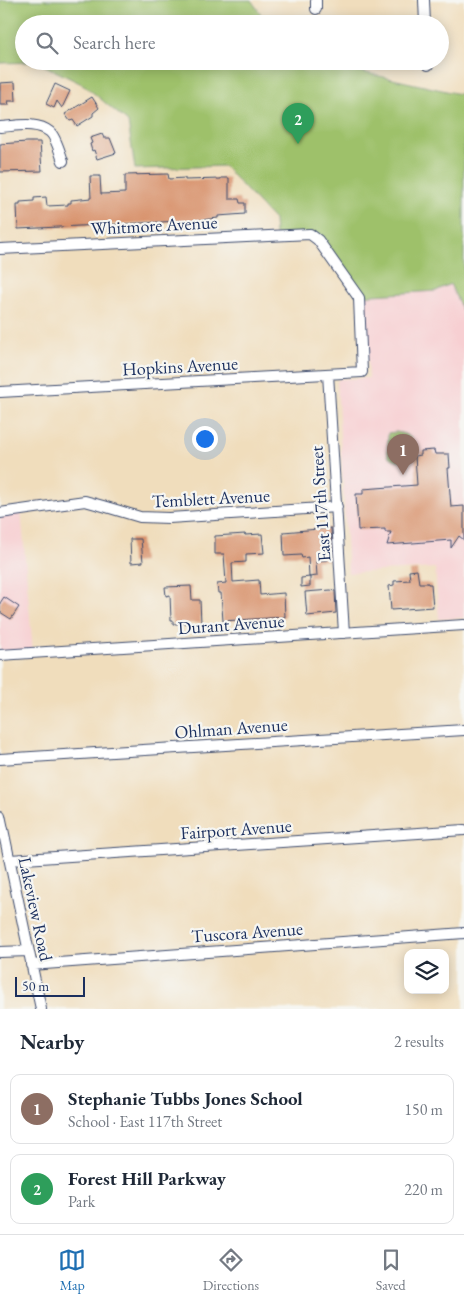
<!DOCTYPE html>
<html lang="en">
<head>
<meta charset="utf-8">
<style>
	:root { --surface:#fff; --page:#f6f6f7; --text:#1f2937; --muted:#747a83; --line:#e0e1e3; --accent:#1f6fb2 }
	body { margin:0; font-family:"EB Garamond",serif; background:var(--page); color:var(--text) }
	.controls { position:absolute; right:15px; bottom:15px; display:grid; overflow:hidden; border-radius:10px; box-shadow:0 2px 12px #0003 }
	.controls button { width:45px; height:45px; display:grid; place-items:center; padding:0; border:0; border-bottom:1px solid var(--line); background:var(--surface); color:var(--text); font:25px sans-serif }
	.scale { position:absolute; left:15px; bottom:12px; width:70px; box-sizing:border-box; padding-left:5px; border:2px solid #1b2f5e; border-top:0; font-size:14px; line-height:18px; white-space:nowrap; color:#1b2f5e; -webkit-text-stroke:4px #f6f6f2; paint-order:stroke }
	.you { position:absolute; left:204px; top:438px; width:18px; height:18px; margin:-12px; border:4px solid #fff; border-radius:50%; background:#1a73e8; box-shadow:0 0 0 8px #1a73e833 }
	.badge { display:grid; place-items:center; width:32px; height:32px; border-radius:50%; background:var(--accent); color:#fff; font-size:16px; font-weight:700 }
	.pin { position:absolute; translate:-50% -41px; filter:drop-shadow(0 1px 2px #0008) }
	.pin::after { content:''; position:absolute; top:26px; width:18px; height:15px; background:inherit; clip-path:polygon(0 0,100% 0,50% 100%) }
	.list { margin:0; padding:0; list-style:none }
	h2 { display:flex; justify-content:space-between; align-items:center; height:65px; margin:0; padding:0 20px; font-size:21px }
	h2 small { font-size:16px; font-weight:400; color:var(--muted) }
	.list li { display:grid; grid-template-columns:32px 1fr auto; gap:15px; align-items:center; box-sizing:border-box; height:70px; margin:0 10px 10px; padding:0 10px; border:1px solid var(--line); border-radius:10px }
	.list b { display:block; font-size:19px; white-space:nowrap }
	.list p { margin:0; font-size:16px; white-space:nowrap; color:var(--muted) }
	.list em { font-size:16px; font-style:normal; color:var(--muted) }
	.icon { flex:none; width:28px; height:28px; fill:none; stroke:currentColor; stroke-width:2; stroke-linecap:round; stroke-linejoin:round }
	.map { position:relative; flex:none; width:464px; height:1009px; overflow:hidden }
	.search { position:absolute; background:var(--surface); box-shadow:0 2px 12px #0003; left:15px; right:15px; top:15px; height:55px; display:flex; align-items:center; gap:12px; box-sizing:border-box; padding:0 18px; border-radius:28px; color:var(--muted); font-size:19px }
	.sheet { height:225px; background:var(--surface) }
	nav { display:flex; justify-content:space-around; align-items:center; box-sizing:border-box; height:70px; border-top:1px solid var(--line); background:var(--surface); font-size:14px; color:var(--muted) }
	nav a { display:grid; justify-items:center; gap:2px }
	nav .on { color:var(--accent) }
	.map>svg:first-child { display:block }
	.built { fill:#f7cfd2 }
	.green { fill:#9ec16b; stroke:#5c7864 }
	.building { fill:#d8926c }
	.lines { fill:none; stroke-linecap:round; stroke-linejoin:round }
	.minor-casing { stroke:#3b496c; stroke-width:12 }
	.minor { stroke:#fff; stroke-width:10 }
	.labels { text-anchor:middle; dominant-baseline:central; stroke-width:4.5; stroke-linejoin:round; paint-order:stroke }
	.street-label { font-size:18px; fill:#1b2f5e; stroke:#f6f6f2 }
</style>
</head>
<body>
<div class="map">
<svg width="464" height="1009" viewBox="0 0 464 1009">
	<rect width="100%" height="100%" fill="#f6f6f2"/>
	<filter id="ink" filterUnits="userSpaceOnUse"><feTurbulence type="fractalNoise" baseFrequency=".02" numOctaves="2"/><feDisplacementMap in="SourceGraphic" scale="10" xChannelSelector="R" yChannelSelector="G"/><feConvolveMatrix kernelMatrix="1 2 1 2 8 2 1 2 1" color-interpolation-filters="sRGB"/></filter>
	<filter id="wash" filterUnits="userSpaceOnUse"><feTurbulence type="fractalNoise" baseFrequency=".0096" numOctaves="4" result="noise"/><feDisplacementMap in="SourceGraphic" scale="20" xChannelSelector="R" yChannelSelector="G"/><feGaussianBlur stdDeviation="1.12" result="paint"/><feColorMatrix in="noise" values="0 0 0 0 0 0 0 0 0 0 0 0 0 0 0 0 0 1.4 0 .05"/><feComposite in="paint" operator="in"/></filter>
	<g filter="url(#wash)">
		<rect width="100%" height="100%" fill="#f0ddbc"/>
		<path class="built" d="M 464,277 L 464,618 L 439,619 L 435,568 L 348,573 L 337,382 L 339,379 L 369,378 L 364,295 L 436,291 Z
			M 21,510 L 33,653 L 0,655 L 0,513 Z"/>
		<path class="green" d="M 0,0 L 251,0 L 268,24 L 24,24 L 24,61 L 322,61 L 326,64 L 464,95 L 464,314 L 450,284 L 436,291 L 357,296 L 318,240 L 275,235 L 274,220 L 224,166 L 135,169 L 128,122 L 84,85 L 37,62 L 0,63 Z
			M 396,432 C 410,434 414,439 415,453 C 409,463 397,462 388,456 L 388,433 Z"/>
		<g id="blocks">
			<path class="building" d="M 15,82 L 16,101 L 8,101 L 9,105 L 0,105 L 0,83 Z
				M 55,84 L 70,91 L 62,108 L 57,101 L 54,108 L 46,104 Z
				M 92,97 L 99,108 L 93,113 L 93,116 L 77,126 L 73,120 L 70,121 L 65,114 Z
				M 102,134 L 104,138 L 110,138 L 116,153 L 97,159 L 94,150 L 92,151 L 90,144 L 92,143 L 90,138 Z
				M 27,142 L 40,142 L 42,171 L 0,172 L 0,144 Z
				M 168,174 L 169,179 L 185,178 L 185,180 L 221,179 L 221,178 L 229,178 L 229,199 L 239,199 L 240,203 L 245,203 L 245,214 L 218,216 L 218,218 L 201,220 L 18,229 L 17,205 L 20,205 L 20,202 L 34,201 L 34,198 L 46,197 L 47,206 L 68,205 L 68,203 L 71,203 L 71,200 L 91,198 L 90,176 L 100,176 L 101,194 L 125,193 L 125,175 Z
				M 434,450 L 435,454 L 449,454 L 450,468 L 448,468 L 451,507 L 464,506 L 464,540 L 459,536 L 451,548 L 451,540 L 387,545 L 391,532 L 385,532 L 385,529 L 358,530 L 356,494 L 363,494 L 363,489 L 417,485 L 415,456 L 421,455 L 421,451 Z
				M 331,528 L 332,557 L 328,557 L 328,560 L 316,561 L 317,576 L 309,577 L 308,557 L 302,558 L 301,555 L 284,556 L 283,532 Z
				M 245,534 L 245,535 L 262,534 L 264,553 L 246,554 L 246,562 L 232,563 L 233,582 L 259,580 L 260,595 L 284,593 L 285,617 L 223,621 L 221,593 L 218,593 L 217,584 L 226,583 L 224,554 L 215,554 L 215,536 Z
				M 130,539 L 141,539 L 143,562 L 131,563 Z
				M 417,570 L 419,583 L 428,583 L 428,584 L 431,584 L 433,607 L 391,610 L 389,586 L 394,585 L 394,581 L 410,580 L 409,571 Z
				M 310,577 L 310,586 L 301,587 L 301,578 Z
				M 191,586 L 192,600 L 200,600 L 201,623 L 173,624 L 173,620 L 171,620 L 170,595 L 166,596 L 165,587 Z
				M 331,590 L 335,591 L 336,613 L 307,616 L 305,592 Z
				M 4,597 L 19,607 L 11,619 L 0,612 L 0,603 Z"/>
		</g>
	</g>
	<g filter="url(#ink)">
		<use href="#blocks" fill-opacity="0" stroke="#3b496c" stroke-width="1"/>
		<g class="lines">
			<g class="minor-casing">
				<path id="minor" d="M 316,0 L 316,9
					M 424,0 L 425,24
					M 428,61 L 428,65
					M 0,127 C 16,126 37,121 50,132 C 56,137 60,153 63,161
					M 0,249 L 310,234 L 318,240 L 359,298 L 362,372 L 0,392
					M 328,374 L 344,633
					M 0,513 L 85,501 L 103,506 L 140,517 L 169,518 L 337,507
					M 0,655 L 464,625
					M 0,759 L 464,730
					M 0,815 L 41,1009
					M 10,860 L 464,830
					M 0,952 L 28,951
					M 31,965 L 464,933"/>
			</g>
			<use href="#minor" class="minor"/>
		</g>
	</g>
	<g class="labels">
		<g class="street-label">
			<text transform="translate(154 225) rotate(-3)">Whitmore Avenue</text>
			<text transform="translate(180 366) rotate(-3)">Hopkins Avenue</text>
			<text transform="translate(211 498) rotate(-3)">Temblett Avenue</text>
			<text transform="translate(320 504) rotate(-94)">East 117th Street</text>
			<text transform="translate(231 624) rotate(-4)">Durant Avenue</text>
			<text transform="translate(231 728) rotate(-4)">Ohlman Avenue</text>
			<text transform="translate(236 829) rotate(-4)">Fairport Avenue</text>
			<text transform="translate(36 909) rotate(78)">Lakeview Road</text>
			<text transform="translate(247 932) rotate(-4)">Tuscora Avenue</text>
		</g>
	</g>
</svg>
<div class="controls">
<button><svg class="icon" aria-label="layers" viewBox="0 0 24 24"><path d="M12 4l9 5-9 5-9-5zM3 14l9 5 9-5"/></svg></button>
</div>
<div class="scale">50 m</div>
<div class="you"></div>
<div class="pin badge" style="left:403px;top:475px;background:#8d6e63">1</div>
<div class="pin badge" style="left:298px;top:144px;background:#2e9e5b">2</div>
<div class="search"><svg class="icon" aria-label="search" viewBox="0 0 24 24"><circle cx="10" cy="10" r="6"/><path d="M15 15l6 6"/></svg>Search here</div>
</div>
<section class="sheet">
<h2>Nearby<small>2 results</small></h2>
<ul class="list">
<li><span class="badge" style="background:#8d6e63">1</span><div><b>Stephanie Tubbs Jones School</b><p>School · East 117th Street</p></div><em>150 m</em></li>
<li><span class="badge" style="background:#2e9e5b">2</span><div><b>Forest Hill Parkway</b><p>Park</p></div><em>220 m</em></li>
</ul>
</section>
<nav>
<a class="on"><svg class="icon" aria-label="map" viewBox="0 0 24 24"><path d="M3 6l6-2 6 2 6-2v14l-6 2-6-2-6 2zM9 4v14M15 6v14"/></svg>Map</a>
<a><svg class="icon" aria-label="directions" viewBox="0 0 24 24"><path d="M12 3l9 9-9 9-9-9zM9 14v-3h6M13 9l2 2-2 2"/></svg>Directions</a>
<a><svg class="icon" aria-label="saved" viewBox="0 0 24 24"><path d="M7 4h10v16l-5-4-5 4z"/></svg>Saved</a>
</nav>
</body>
</html>
